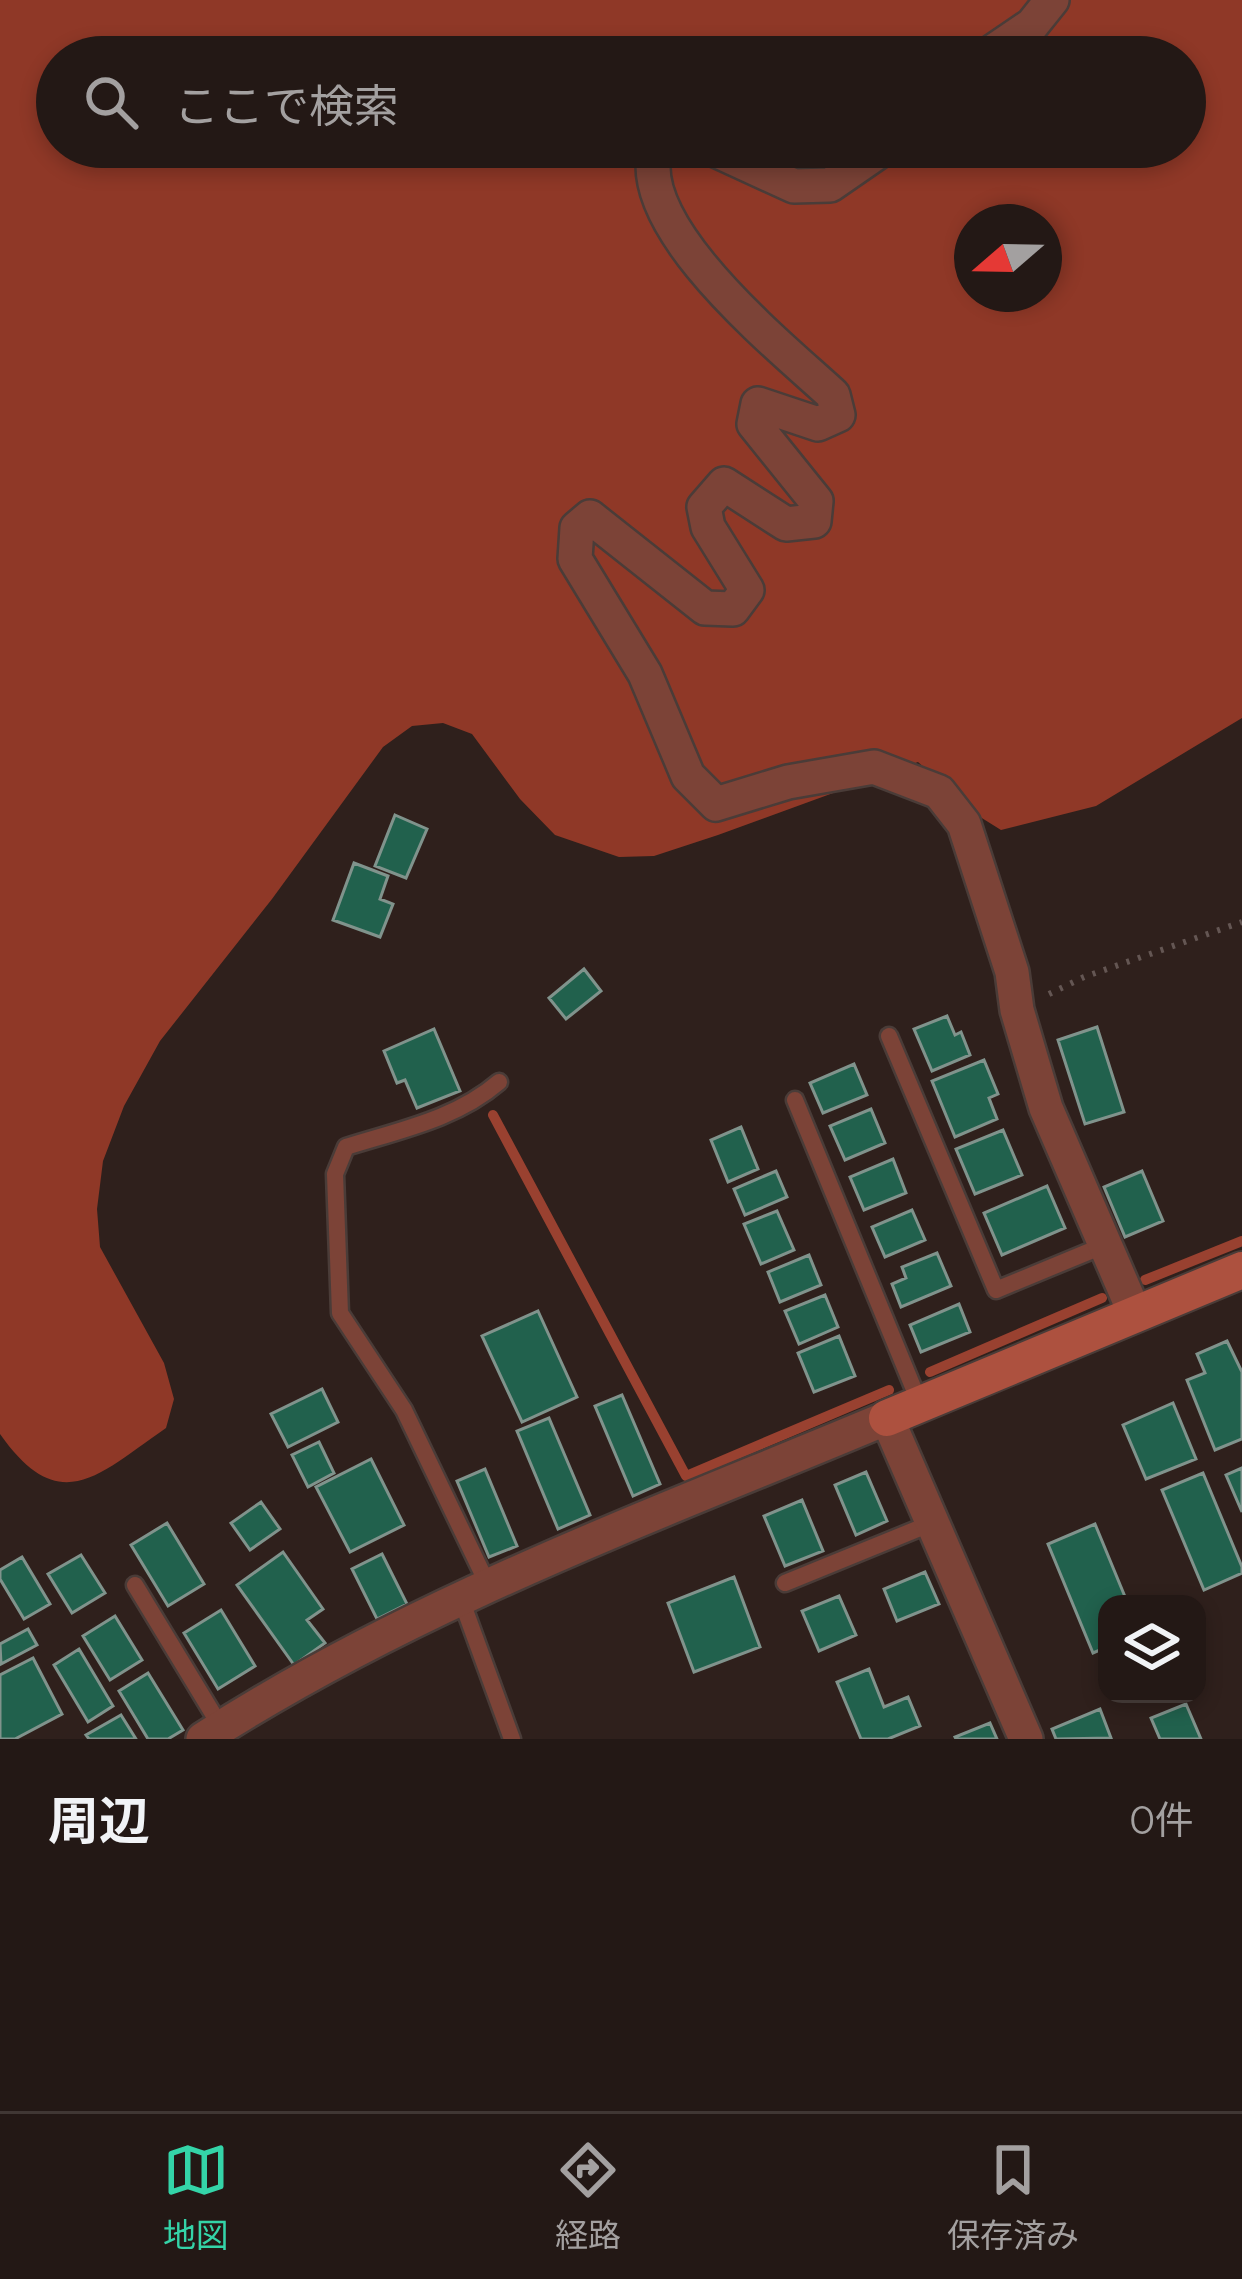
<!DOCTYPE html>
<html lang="ja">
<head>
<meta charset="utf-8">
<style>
	:root { --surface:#231815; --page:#2b211e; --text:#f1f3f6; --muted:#a3a0a0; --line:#403734; --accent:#34d4a8 }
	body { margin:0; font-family:Montserrat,"Noto Sans JP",sans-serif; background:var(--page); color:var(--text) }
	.controls { position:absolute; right:36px; bottom:36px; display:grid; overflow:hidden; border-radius:24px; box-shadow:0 6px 18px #0003 }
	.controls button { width:108px; height:108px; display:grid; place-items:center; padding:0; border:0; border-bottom:3px solid var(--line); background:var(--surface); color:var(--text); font:60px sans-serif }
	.compass { position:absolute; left:954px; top:204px; width:108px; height:108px; border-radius:50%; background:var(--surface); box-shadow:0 6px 18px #0003; rotate:250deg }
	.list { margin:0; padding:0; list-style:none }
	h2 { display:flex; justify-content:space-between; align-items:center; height:156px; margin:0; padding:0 48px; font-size:51px }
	h2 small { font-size:39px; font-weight:400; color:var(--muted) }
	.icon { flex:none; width:66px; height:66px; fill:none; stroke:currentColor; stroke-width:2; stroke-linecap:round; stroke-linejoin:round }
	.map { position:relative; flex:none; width:1242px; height:1739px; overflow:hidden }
	.search { position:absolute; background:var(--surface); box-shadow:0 6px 18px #0003; left:36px; right:36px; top:36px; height:132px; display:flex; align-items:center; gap:30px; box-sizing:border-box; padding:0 42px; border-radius:66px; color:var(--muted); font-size:45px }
	.sheet { height:372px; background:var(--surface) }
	nav { display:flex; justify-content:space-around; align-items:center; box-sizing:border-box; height:168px; border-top:3px solid var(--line); background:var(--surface); font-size:33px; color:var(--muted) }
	nav a { display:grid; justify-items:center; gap:6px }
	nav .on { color:var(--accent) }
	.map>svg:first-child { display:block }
	.forest { fill:#8f3827; fill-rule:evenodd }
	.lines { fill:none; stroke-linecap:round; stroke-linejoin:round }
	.stream { stroke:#994130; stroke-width:10 }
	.building { fill:#21614d; stroke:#80938c; stroke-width:3 }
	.lane-casing { stroke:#4a3c38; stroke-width:21 }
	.street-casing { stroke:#4a3c38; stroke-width:38 }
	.secondary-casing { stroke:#4a3c38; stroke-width:40 }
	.path { stroke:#645653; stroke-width:6; stroke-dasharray:3 9; stroke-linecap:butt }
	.lane { stroke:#7c4337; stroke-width:16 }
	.street { stroke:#7c4337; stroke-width:33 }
	.secondary { stroke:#ad513f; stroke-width:36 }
</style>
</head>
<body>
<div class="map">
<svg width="1242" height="1739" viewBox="0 0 1242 1739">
	<rect width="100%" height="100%" fill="#2f201c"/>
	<path class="forest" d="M 0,0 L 1242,0 L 1242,718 L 1096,806 L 1001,830 L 977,815 L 918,762 L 718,835 L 654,856 L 619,857 L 555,835 L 520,799 L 472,734 L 443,723 L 412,726 L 383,747 L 272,899 L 160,1041 L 124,1106 L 103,1161 L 97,1209 L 100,1247 L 164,1363 L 174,1399 L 166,1428 C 98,1475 60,1519 0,1434 ZM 57,57 L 1185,57 L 1185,147 L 57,147 ZM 972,222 L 1044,222 L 1044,294 L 972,294 Z"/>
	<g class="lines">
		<path class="stream" d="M 493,1115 L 686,1476 L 889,1390
			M 1145,1280 L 1242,1241
			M 930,1372 L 1102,1298"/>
	</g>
	<path class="building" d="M 395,815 L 427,829 L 406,878 L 375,866 Z
		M 354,863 L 388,876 L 380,899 L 393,904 L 380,937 L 333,920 Z
		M 584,969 L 601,991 L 566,1019 L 549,998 Z
		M 947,1016 L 955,1035 L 961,1032 L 970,1055 L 932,1071 L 914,1029 Z
		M 1097,1027 L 1124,1112 L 1085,1124 L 1058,1040 Z
		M 434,1029 L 460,1091 L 417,1108 L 405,1080 L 397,1083 L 384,1051 Z
		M 984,1060 L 998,1094 L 989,1098 L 997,1119 L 955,1137 L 932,1081 Z
		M 854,1064 L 867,1095 L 823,1113 L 810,1083 Z
		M 871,1109 L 885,1143 L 845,1160 L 830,1126 Z
		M 741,1127 L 758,1169 L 728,1182 L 711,1140 Z
		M 1003,1130 L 1022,1175 L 975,1194 L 956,1149 Z
		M 893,1159 L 906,1193 L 864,1210 L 850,1177 Z
		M 776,1171 L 787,1197 L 745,1215 L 734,1189 Z
		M 1142,1171 L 1163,1221 L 1125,1237 L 1104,1187 Z
		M 1047,1186 L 1065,1228 L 1002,1255 L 984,1213 Z
		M 912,1210 L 925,1240 L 885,1257 L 872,1227 Z
		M 777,1211 L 794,1250 L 761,1264 L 744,1224 Z
		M 937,1253 L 951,1286 L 901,1307 L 892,1284 L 906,1278 L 902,1267 Z
		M 809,1255 L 821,1285 L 780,1302 L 768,1272 Z
		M 825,1295 L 838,1327 L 799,1344 L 785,1311 Z
		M 959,1304 L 970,1332 L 921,1352 L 910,1325 Z
		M 538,1311 L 577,1397 L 522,1422 L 482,1336 Z
		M 839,1336 L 855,1376 L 814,1392 L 798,1353 Z
		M 1227,1341 L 1242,1372 L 1242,1439 L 1215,1450 L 1187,1380 L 1205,1373 L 1197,1354 Z
		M 322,1389 L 338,1422 L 288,1447 L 271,1414 Z
		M 622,1395 L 660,1484 L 633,1496 L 595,1406 Z
		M 1173,1403 L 1196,1459 L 1146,1479 L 1123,1425 Z
		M 549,1418 L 590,1515 L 558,1529 L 517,1431 Z
		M 319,1442 L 334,1473 L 308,1487 L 292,1455 Z
		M 371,1459 L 404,1525 L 350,1552 L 316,1487 Z
		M 1242,1468 L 1242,1512 L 1226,1475 Z
		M 485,1469 L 517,1546 L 489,1557 L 457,1481 Z
		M 866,1472 L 887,1521 L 856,1535 L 835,1485 Z
		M 1203,1473 L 1242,1567 L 1242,1573 L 1204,1590 L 1162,1490 Z
		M 802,1500 L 823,1551 L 785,1566 L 764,1516 Z
		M 261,1502 L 280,1529 L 250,1550 L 231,1523 Z
		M 167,1523 L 204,1584 L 168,1606 L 131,1545 Z
		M 1095,1524 L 1128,1604 L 1107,1604 L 1107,1647 L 1093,1653 L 1048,1544 Z
		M 283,1552 L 323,1609 L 307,1620 L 325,1643 L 294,1665 L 237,1585 Z
		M 382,1554 L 407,1604 L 377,1619 L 352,1569 Z
		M 81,1555 L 105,1593 L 72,1613 L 48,1574 Z
		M 22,1557 L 50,1604 L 24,1619 L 0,1579 L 0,1570 Z
		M 925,1572 L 939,1604 L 897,1621 L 884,1589 Z
		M 734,1577 L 760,1647 L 694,1672 L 668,1603 Z
		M 839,1596 L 856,1635 L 819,1651 L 802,1611 Z
		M 221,1610 L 255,1666 L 218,1689 L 184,1633 Z
		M 115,1616 L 142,1660 L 110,1680 L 83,1636 Z
		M 28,1629 L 37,1645 L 1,1664 L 0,1644 Z
		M 79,1649 L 113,1706 L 88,1722 L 54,1665 Z
		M 33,1658 L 62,1714 L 15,1739 L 0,1739 L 0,1675 Z
		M 869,1669 L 884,1707 L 908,1697 L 920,1726 L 888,1739 L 861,1739 L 837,1682 Z
		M 148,1673 L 183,1730 L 168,1739 L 148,1739 L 119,1691 Z
		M 1186,1704 L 1201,1739 L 1160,1739 L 1151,1718 Z
		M 1100,1709 L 1111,1738 L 1056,1739 L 1052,1729 Z
		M 121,1715 L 136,1739 L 89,1739 L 86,1735 Z
		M 990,1723 L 997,1739 L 956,1739 L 955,1737 Z"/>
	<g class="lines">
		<g class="lane-casing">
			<path id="lane" d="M 889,1036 L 996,1290 L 1105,1245
				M 795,1100 L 920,1404
				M 785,1583 L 932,1523
				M 135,1585 L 221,1727
				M 488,1585 L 404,1410 L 340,1313 L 335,1174 L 346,1147 C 400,1130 456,1119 499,1082
				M 461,1599 L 512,1739"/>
		</g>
		<g class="street-casing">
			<path id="street" d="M 985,57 L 1032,25 L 1052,0
				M 656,147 C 630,226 780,346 833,395 L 838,415 L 818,424 L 758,404 L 754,424 L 816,501 L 814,521 L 786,524 L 724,484 L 704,507 L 708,527 L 747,590 L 733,609 L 705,608 L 590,517 L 577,528 L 575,559 L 645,674 L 688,776 L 716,804 L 788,782 L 874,767 L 939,792 L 964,824 L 1012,972 L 1017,1010 L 1046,1108 L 1135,1314
				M 709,147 L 794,186 L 830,185 L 885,147
				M 203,1739 C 415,1602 656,1515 887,1418 L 1026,1739"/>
		</g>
		<g class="secondary-casing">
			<path id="secondary" d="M 887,1418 L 1242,1270"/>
		</g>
		<path class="path" d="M 1049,994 L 1084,977 L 1242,922"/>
		<use href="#lane" class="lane"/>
		<use href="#street" class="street"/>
		<use href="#secondary" class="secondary"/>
	</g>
</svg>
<div class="controls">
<button><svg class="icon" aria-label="layers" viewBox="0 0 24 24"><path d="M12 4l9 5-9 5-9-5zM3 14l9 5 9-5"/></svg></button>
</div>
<svg class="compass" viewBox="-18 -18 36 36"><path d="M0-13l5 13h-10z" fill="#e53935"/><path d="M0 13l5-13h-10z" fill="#a3a0a0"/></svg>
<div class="search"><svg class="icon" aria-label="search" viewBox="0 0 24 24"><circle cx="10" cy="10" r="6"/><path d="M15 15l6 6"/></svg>ここで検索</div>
</div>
<section class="sheet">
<h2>周辺<small>0件</small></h2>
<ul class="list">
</ul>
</section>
<nav>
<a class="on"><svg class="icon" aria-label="map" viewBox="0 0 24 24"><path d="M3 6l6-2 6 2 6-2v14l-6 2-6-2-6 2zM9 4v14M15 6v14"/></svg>地図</a>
<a><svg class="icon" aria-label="directions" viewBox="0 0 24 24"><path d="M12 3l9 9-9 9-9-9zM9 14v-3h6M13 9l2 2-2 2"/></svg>経路</a>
<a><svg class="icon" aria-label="saved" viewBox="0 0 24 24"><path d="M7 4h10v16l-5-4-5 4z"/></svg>保存済み</a>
</nav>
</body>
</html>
